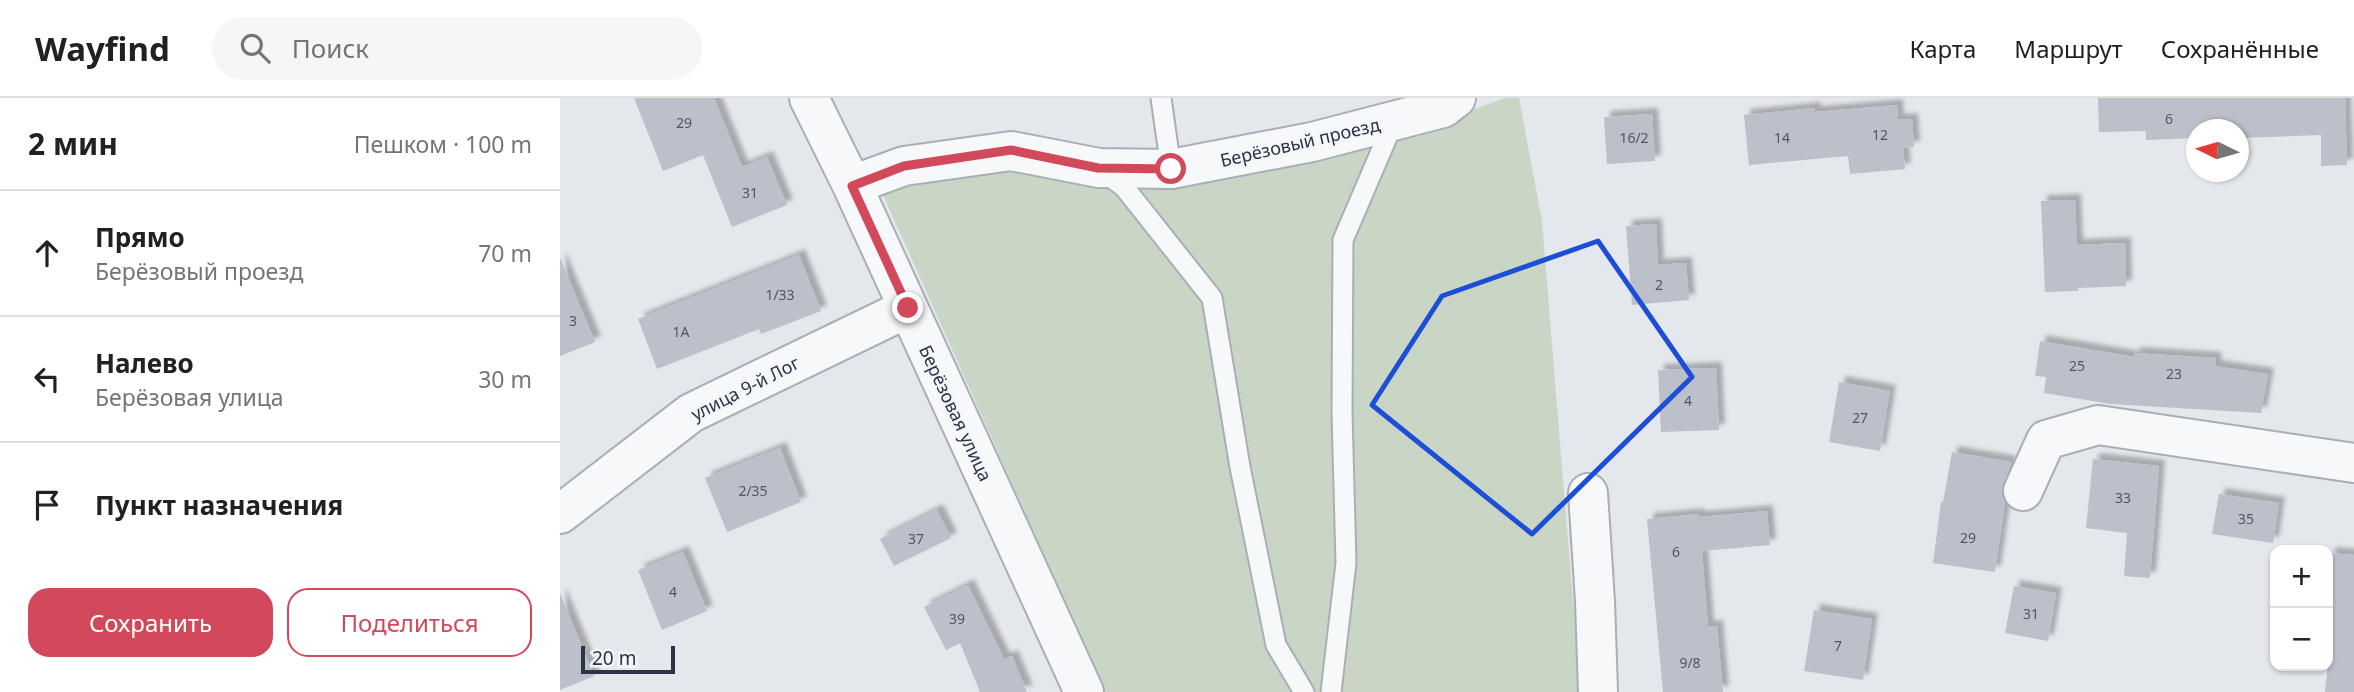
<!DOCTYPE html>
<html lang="ru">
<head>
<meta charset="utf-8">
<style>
	:root { --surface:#fff; --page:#f6f6f6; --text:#202124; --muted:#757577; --line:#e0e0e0; --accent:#d1495b }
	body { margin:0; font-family:"Noto Sans",sans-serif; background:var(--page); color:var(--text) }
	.controls { position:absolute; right:21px; bottom:21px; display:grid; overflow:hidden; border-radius:14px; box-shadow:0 2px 5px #0004 }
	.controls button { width:63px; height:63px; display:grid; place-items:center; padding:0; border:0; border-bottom:2px solid var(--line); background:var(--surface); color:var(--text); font:35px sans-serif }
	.compass { position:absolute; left:1626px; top:21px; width:63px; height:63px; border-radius:50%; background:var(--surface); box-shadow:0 2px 5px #0004; rotate:275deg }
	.scale { position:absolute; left:21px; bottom:18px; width:94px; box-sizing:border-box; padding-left:7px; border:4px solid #2b3445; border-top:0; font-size:19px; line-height:24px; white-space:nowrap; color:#2b3445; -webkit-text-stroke:5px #f4f6f9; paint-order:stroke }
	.stop { position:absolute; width:21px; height:21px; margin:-16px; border:5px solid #d1495b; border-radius:50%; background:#fff }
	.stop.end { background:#d1495b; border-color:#fff; box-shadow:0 2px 7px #0008 }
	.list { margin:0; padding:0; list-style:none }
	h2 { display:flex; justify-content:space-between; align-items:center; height:91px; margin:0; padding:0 28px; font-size:30px }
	h2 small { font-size:23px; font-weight:400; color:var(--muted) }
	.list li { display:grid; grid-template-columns:46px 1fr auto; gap:21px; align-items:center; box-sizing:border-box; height:126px; padding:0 28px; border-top:2px solid var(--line) }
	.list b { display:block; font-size:26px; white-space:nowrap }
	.list p { margin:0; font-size:23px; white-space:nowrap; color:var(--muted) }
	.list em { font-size:23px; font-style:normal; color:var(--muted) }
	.actions { display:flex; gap:14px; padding:21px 28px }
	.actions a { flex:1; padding:16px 0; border:2px solid var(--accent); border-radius:21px; text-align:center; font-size:24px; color:var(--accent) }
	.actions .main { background:var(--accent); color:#fff }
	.icon { flex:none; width:38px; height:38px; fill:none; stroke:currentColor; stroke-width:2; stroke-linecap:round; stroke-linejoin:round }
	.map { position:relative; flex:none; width:1794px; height:594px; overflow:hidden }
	header { display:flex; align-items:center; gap:42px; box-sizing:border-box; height:98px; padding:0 35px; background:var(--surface); border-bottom:2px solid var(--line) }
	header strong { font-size:33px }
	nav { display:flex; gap:38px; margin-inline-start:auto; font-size:24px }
	.search { width:490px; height:63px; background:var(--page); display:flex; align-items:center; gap:18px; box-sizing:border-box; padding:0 24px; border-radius:38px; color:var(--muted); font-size:26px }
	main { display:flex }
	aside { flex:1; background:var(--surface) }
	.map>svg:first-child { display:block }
	.green { fill:#c9d6c5 }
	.building { fill:#bbc0ca; filter:url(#shadow) }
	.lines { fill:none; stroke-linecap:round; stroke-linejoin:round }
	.lane-casing { stroke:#a9aeb7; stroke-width:23 }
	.street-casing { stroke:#a9aeb7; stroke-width:42 }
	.lane { stroke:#f7f8fa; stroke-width:19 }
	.street { stroke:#f7f8fa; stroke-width:38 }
	.route { stroke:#d1495b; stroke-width:9 }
	.marked { fill:none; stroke:#1d4ed8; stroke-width:5; stroke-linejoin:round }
	.labels { text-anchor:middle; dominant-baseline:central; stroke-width:5; stroke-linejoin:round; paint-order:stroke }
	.number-label { font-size:14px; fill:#4f5766 }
	.street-label { font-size:18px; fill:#2b3445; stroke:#f4f6f9 }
</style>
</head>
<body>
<header>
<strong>Wayfind</strong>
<div class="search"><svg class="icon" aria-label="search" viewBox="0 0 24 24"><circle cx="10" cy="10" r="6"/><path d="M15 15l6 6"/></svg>Поиск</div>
<nav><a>Карта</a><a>Маршрут</a><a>Сохранённые</a></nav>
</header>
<main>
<aside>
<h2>2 мин<small>Пешком · 100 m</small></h2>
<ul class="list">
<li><svg class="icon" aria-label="ahead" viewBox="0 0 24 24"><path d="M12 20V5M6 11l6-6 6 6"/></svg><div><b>Прямо</b><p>Берёзовый проезд</p></div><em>70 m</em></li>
<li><svg class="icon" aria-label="left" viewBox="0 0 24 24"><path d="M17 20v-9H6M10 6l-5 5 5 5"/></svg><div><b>Налево</b><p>Берёзовая улица</p></div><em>30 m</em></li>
<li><svg class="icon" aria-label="arrive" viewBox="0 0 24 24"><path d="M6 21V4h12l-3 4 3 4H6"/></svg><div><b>Пункт назначения</b></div></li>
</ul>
<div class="actions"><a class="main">Сохранить</a><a>Поделиться</a></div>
</aside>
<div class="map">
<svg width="1794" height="594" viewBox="0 0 1794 594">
	<defs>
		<filter id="shadow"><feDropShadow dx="6" dy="-6" stdDeviation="2" flood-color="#0004"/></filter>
	</defs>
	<rect width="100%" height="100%" fill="#e4e7ec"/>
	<path class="green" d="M 945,0 L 959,0 L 982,123 L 1011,480 L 1023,594 L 545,594 L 320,90 L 345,72 L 841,38 Z"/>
	<path class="building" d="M 74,0 L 154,0 L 182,69 L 207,59 L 227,107 L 172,129 L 143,57 L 103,73 Z
		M 1538,0 L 1785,0 L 1787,67 L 1761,68 L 1761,37 L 1678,40 L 1678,32 L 1636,32 L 1636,40 L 1586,42 L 1586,33 L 1539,34 Z
		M 1337,7 L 1338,22 L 1352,21 L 1354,49 L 1343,50 L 1345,71 L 1290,76 L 1288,58 L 1189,67 L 1184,17 L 1255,10 L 1255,14 Z
		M 1092,16 L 1095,63 L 1047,66 L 1044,19 Z
		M 1515,102 L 1517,147 L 1565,145 L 1566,188 L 1518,190 L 1518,193 L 1485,194 L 1481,103 Z
		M 1096,126 L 1098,167 L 1126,165 L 1129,202 L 1072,207 L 1066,128 Z
		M 239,157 L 261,213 L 201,236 L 199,231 L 97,271 L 78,221 Z
		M 0,160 L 35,244 L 0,258 Z
		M 1480,243 L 1574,259 L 1574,255 L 1656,260 L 1655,268 L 1708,276 L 1701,315 L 1551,306 L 1484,295 L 1486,279 L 1475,278 Z
		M 1156,270 L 1159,332 L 1101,334 L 1098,272 Z
		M 1279,284 L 1330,293 L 1320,353 L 1269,344 Z
		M 220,350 L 241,404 L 167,434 L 145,380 Z
		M 1392,354 L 1451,364 L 1441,395 L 1445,405 L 1435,474 L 1373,465 L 1381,404 L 1383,404 Z
		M 1533,361 L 1599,368 L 1590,480 L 1564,478 L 1567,435 L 1526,430 Z
		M 1659,396 L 1719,405 L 1713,445 L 1652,436 Z
		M 377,412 L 391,440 L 334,468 L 320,441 Z
		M 1207,413 L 1210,447 L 1142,453 L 1148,529 L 1157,528 L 1163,594 L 1103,594 L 1087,421 L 1139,416 L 1139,419 Z
		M 123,454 L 147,513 L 102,532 L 78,472 Z
		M 1769,455 L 1794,457 L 1794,594 L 1765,594 L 1772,525 L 1768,525 Z
		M 408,487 L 444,561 L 452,558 L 467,594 L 420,594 L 400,545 L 386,552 L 364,509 Z
		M 1454,488 L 1496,495 L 1488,543 L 1445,535 Z
		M 0,495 L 34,578 L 0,592 Z
		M 1254,512 L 1312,521 L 1303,582 L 1244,573 Z"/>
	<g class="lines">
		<g class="lane-casing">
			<path id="lane" d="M 601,0 L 611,71
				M 545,75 L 564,89 L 652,200 L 680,369 L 716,547 L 744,594
				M 771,594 L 786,465 L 782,315 L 783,142 L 834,23"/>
		</g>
		<g class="street-casing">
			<path id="street" d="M 249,0 L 292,87 L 524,594
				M 292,87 L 344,68 L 451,53 L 539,70 L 611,71 L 752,44 L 883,10 L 896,0
				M 1463,393 L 1486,342 L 1538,327 L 1794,365
				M 1028,395 L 1035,503 L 1038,594
				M 0,416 L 131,315 L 348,210"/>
		</g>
		<use href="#lane" class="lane"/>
		<use href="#street" class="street"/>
	</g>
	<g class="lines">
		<path class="route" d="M 348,210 L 292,88 L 344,68 L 451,52 L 538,70 L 611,71"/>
	</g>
	<path class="marked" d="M 1038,143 L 1132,279 L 972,436 L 812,307 L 882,198 Z"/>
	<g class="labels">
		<g class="number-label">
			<text x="1609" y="20">6</text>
			<text x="124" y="24">29</text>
			<text x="1320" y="36">12</text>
			<text x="1074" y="39">16/2</text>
			<text x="1222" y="39">14</text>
			<text x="190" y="94">31</text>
			<text x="1099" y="186">2</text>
			<text x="220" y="196">1/33</text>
			<text x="13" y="222">3</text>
			<text x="121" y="233">1А</text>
			<text x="1517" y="267">25</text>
			<text x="1614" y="275">23</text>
			<text x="1128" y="302">4</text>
			<text x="1300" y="319">27</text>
			<text x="193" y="392">2/35</text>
			<text x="1563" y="399">33</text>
			<text x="1686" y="420">35</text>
			<text x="1408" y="439">29</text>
			<text x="356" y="440">37</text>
			<text x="1116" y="453">6</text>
			<text x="113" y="493">4</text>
			<text x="1471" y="515">31</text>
			<text x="397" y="520">39</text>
			<text x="1278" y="547">7</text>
			<text x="1130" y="564">9/8</text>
		</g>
		<g class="street-label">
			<text transform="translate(740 44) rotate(-13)">Берёзовый проезд</text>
			<text transform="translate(185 290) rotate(-27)">улица 9-й Лог</text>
			<text transform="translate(396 315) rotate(65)">Берёзовая улица</text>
		</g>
	</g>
</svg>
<div class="controls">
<button>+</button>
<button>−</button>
</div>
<svg class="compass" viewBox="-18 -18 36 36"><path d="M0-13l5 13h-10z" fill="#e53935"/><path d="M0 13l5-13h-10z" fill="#757577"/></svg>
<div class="scale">20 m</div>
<div class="stop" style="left:611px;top:71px"></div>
<div class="stop end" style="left:348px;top:210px"></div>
</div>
</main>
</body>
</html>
